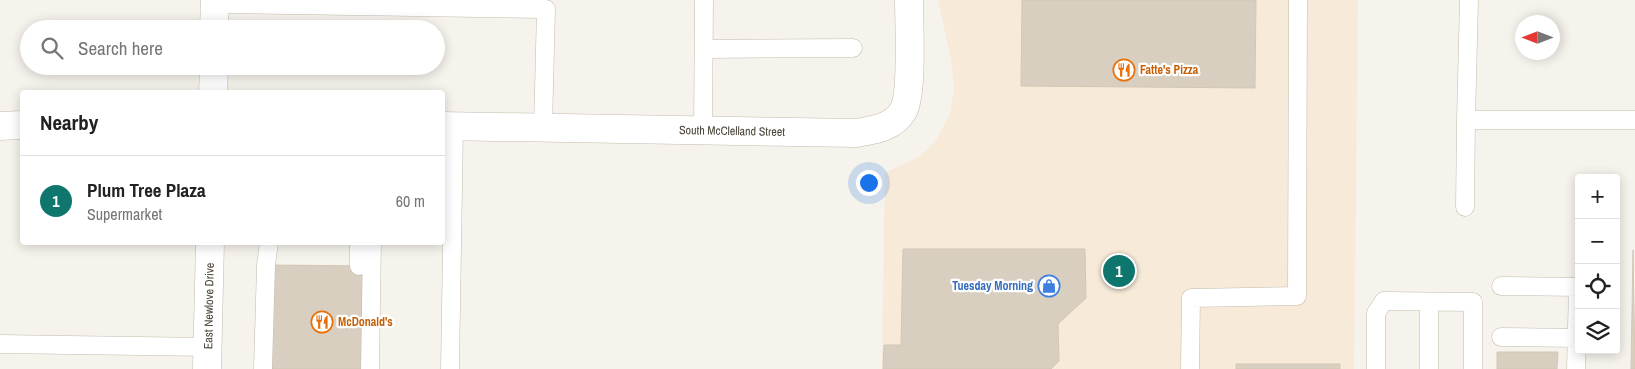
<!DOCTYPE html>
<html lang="en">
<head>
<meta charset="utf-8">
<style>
	:root { --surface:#fff; --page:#f2f2f2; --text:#222; --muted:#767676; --line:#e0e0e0; --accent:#0f766e }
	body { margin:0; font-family:"Archivo Narrow",sans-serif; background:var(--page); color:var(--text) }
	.controls { position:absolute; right:15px; bottom:15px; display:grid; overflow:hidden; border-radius:5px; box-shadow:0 2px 12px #0003 }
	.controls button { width:45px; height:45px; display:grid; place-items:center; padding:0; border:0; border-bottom:1px solid var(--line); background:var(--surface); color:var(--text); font:25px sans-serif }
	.compass { position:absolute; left:1515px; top:15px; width:45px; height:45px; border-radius:50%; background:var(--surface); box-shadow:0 2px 12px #0003; rotate:270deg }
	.you { position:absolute; left:868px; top:182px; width:18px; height:18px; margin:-12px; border:4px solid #fff; border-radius:50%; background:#1a73e8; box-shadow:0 0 0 8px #1a73e833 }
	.badge { display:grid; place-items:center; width:32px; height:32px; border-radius:50%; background:var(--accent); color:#fff; font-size:16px; font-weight:700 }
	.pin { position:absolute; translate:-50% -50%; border:2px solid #fff; box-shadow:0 1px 5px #0006 }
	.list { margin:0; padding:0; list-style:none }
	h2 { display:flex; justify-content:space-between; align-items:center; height:65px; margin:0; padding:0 20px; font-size:21px }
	h2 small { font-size:16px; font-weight:400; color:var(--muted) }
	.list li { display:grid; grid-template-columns:32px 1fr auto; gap:15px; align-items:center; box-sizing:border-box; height:90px; padding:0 20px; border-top:1px solid var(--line) }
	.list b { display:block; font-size:19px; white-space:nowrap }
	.list p { margin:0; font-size:16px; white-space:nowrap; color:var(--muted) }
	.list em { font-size:16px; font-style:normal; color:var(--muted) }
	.icon { flex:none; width:28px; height:28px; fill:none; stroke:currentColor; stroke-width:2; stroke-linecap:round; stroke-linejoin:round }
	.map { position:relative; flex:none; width:1635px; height:369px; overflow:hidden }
	.search { position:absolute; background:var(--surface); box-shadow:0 2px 12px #0003; left:20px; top:20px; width:425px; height:55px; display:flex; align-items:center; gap:12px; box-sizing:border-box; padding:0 18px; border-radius:28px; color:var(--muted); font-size:19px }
	.panel { position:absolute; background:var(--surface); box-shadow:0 2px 12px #0003; left:20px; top:90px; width:425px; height:155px; border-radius:5px }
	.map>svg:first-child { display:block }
	.commercial { fill:#f7ead8 }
	.building { fill:#d8cfc1; stroke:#d3c7b4 }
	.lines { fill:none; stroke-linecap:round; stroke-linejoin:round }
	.service-casing { stroke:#c2bbae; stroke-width:19 }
	.minor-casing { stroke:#c2bbae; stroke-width:29 }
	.service { stroke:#fff; stroke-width:18 }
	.minor { stroke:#fff; stroke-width:28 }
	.labels { text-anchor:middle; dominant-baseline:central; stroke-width:4.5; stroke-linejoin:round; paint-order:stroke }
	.food-label { font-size:12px; font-weight:bold; fill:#c56008; stroke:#fff; text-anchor:start }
	.street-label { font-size:12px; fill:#4b4439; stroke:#fff }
	.shop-label { font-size:12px; font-weight:bold; fill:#366cbe; stroke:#fff; text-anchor:end }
</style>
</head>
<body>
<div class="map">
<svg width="1635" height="369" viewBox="0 0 1635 369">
	<rect width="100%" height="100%" fill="#f6f3ec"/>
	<path class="commercial" d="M 938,0 L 1358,0 L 1354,369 L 882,369 L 885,173 L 920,156 L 935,142 L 950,114 L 954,89 L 951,59 Z"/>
	<path class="building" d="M 1022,0 L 1256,0 L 1255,88 L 1021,86 Z
		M 903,249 L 1085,249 L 1086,298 L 1058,324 L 1059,361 L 1051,369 L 883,369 L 884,345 L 901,345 Z
		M 1633,250 L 1635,369 L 1631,369 Z
		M 272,265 L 364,266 L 363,369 L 271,369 Z
		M 1497,352 L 1558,352 L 1557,369 L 1497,369 Z
		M 1236,364 L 1340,364 L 1340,369 L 1236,369 Z"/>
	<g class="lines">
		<g class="service-casing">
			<path id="service" d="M 1469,0 L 1466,120 L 1635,120
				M 215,4 L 546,9 L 543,128
				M 704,49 L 853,48
				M 703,131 L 704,0
				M 1465,207 L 1466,120
				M 359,266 L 359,242
				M 1501,286 L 1578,287 L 1576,369
				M 1501,337 L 1577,338
				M 0,344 L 208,347
				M 263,369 L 266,265 L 269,242
				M 370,369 L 372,242
				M 450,369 L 454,127
				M 1190,369 L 1191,298 L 1297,296 L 1298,0
				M 1376,369 L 1376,313 L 1384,301 L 1473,302 L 1473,368
				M 1429,369 L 1429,302"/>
		</g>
		<g class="minor-casing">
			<path id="minor" d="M 214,29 L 215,0
				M 213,92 L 214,66
				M 0,126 L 22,125
				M 442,126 L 856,133 C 873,130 893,128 903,111 C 913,95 909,22 909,0
				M 207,369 L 210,242"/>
		</g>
		<use href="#service" class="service"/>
		<use href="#minor" class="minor"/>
	</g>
	<defs>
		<g id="restaurant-ring" transform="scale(1.125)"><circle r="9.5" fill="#fff" stroke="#e8710a" stroke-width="1.5"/><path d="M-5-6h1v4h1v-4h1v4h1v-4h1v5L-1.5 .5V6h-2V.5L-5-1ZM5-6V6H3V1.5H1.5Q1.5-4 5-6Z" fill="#e8710a"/></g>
		<g id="shop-ring" transform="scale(1.125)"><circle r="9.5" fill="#fff" stroke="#3f7fe0" stroke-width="1.5"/><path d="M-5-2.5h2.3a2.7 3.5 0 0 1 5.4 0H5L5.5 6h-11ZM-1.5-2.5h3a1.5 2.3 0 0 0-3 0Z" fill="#3f7fe0"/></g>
	</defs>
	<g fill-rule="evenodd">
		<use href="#restaurant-ring" x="1124" y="70"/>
		<use href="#shop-ring" x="1049" y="286"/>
		<use href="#restaurant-ring" x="322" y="322"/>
	</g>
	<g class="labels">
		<g class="food-label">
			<text x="1140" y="70">Fatte's Pizza</text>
			<text x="338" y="322">McDonald's</text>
		</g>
		<g class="street-label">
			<text transform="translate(732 131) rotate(1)">South McClelland Street</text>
			<text transform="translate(209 306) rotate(-89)">East Newlove Drive</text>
		</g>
		<g class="shop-label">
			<text x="1033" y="286">Tuesday Morning</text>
		</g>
	</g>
</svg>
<div class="controls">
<button>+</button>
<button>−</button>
<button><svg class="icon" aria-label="locate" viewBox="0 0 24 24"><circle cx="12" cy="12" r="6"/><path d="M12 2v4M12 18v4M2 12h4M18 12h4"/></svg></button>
<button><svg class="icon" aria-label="layers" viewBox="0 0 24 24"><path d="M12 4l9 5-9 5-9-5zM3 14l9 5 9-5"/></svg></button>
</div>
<svg class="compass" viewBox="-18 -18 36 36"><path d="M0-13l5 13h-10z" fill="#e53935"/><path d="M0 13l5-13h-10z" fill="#767676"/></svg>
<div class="you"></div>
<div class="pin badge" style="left:1119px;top:271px">1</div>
<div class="search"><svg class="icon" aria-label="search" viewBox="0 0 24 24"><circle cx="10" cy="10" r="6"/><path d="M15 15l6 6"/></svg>Search here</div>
<section class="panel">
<h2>Nearby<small></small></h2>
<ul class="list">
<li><span class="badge">1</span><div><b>Plum Tree Plaza</b><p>Supermarket</p></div><em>60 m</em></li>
</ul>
</section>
</div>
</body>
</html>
